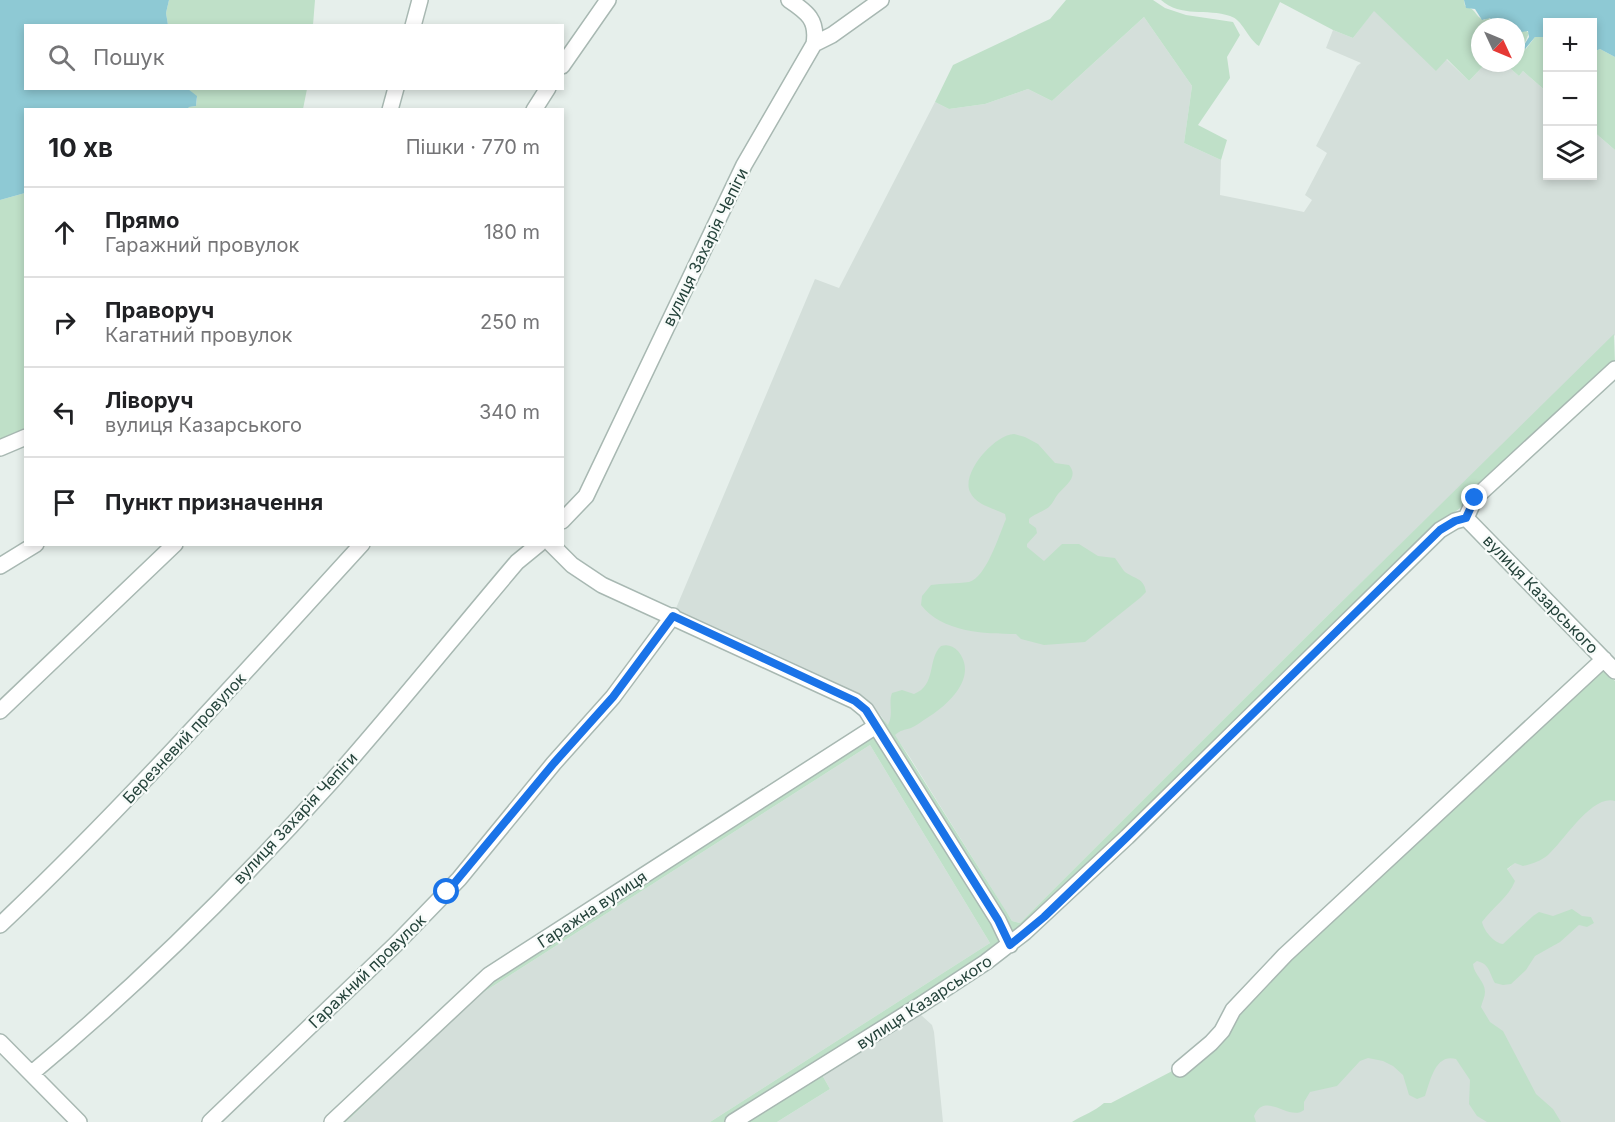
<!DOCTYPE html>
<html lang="uk">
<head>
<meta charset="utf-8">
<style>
	:root { --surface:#fff; --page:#f2f2f2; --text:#202124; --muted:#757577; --line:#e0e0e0 }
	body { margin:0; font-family:Inter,sans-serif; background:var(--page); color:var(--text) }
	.controls { position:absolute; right:18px; top:18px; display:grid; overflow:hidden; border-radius:0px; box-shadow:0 3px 9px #0003 }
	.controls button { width:54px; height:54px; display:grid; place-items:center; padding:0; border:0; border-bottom:2px solid var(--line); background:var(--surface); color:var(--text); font:30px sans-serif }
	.compass { position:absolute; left:1471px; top:18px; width:54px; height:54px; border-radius:50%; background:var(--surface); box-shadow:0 3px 9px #0003; rotate:134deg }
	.stop { position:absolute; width:18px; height:18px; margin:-14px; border:4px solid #1a73e8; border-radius:50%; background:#fff }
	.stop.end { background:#1a73e8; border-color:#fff; box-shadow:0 2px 6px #0008 }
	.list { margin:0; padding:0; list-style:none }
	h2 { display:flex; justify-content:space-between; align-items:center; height:78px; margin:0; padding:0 24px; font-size:26px }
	h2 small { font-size:20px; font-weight:400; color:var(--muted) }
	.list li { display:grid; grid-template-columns:39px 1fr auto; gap:18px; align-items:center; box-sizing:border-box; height:90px; padding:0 24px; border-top:2px solid var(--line) }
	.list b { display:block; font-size:22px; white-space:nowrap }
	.list p { margin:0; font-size:20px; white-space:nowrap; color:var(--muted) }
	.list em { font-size:20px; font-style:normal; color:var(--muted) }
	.icon { flex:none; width:33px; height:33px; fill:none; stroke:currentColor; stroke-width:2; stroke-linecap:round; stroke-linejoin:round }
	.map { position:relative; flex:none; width:1615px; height:1122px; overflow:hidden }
	.search { position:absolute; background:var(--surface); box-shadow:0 3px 9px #0003; left:24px; top:24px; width:540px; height:66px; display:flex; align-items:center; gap:15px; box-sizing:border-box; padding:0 21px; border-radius:0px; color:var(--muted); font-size:22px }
	.panel { position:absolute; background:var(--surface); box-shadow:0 3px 9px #0003; left:24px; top:108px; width:540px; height:438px; border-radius:0px }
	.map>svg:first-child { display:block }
	.built { fill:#d4dfda }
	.green { fill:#bfe0c8 }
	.water { fill:#8ec9d4 }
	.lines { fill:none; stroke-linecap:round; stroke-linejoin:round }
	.minor-casing { stroke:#a8b8b2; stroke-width:18 }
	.minor { stroke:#fff; stroke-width:15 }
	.route { stroke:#1a73e8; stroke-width:8 }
	.labels { text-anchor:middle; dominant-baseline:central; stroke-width:4.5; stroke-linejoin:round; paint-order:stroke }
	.street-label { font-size:16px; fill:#24423a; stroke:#f7fbf9 }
</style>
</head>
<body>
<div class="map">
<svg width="1615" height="1122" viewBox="0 0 1615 1122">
	<rect width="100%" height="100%" fill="#e6efeb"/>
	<path class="built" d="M 1374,10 L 1436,70 L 1446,59 L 1469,81 L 1486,63 L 1504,63 L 1519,76 L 1523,71 L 1547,92 L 1548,176 L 1592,176 L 1593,131 L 1615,150 L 1615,335 L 1320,623 L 1020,923 L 1012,921 L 909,756 L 881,716 L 674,613 L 815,279 L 839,288 L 935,102 L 949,109 L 985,104 L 1028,89 L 1052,101 L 1144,17 L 1192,86 L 1184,143 L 1221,160 L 1220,195 L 1304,212 L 1312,200 L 1305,195 L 1327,153 L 1316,146 L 1357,66 L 1361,63 L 1326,48 L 1333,30 L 1353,38 Z
		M 870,745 L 990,943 L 710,1122 L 346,1122 L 476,997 Z
		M 1615,773 L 1615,1122 L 1225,1122 Z
		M 921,1015 L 932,1025 L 934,1032 L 943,1122 L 777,1122 L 830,1089 L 821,1073 L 915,1016 Z"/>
	<path class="green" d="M 169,0 L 315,0 L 313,25 L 168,25 L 166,13 Z
		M 1066,0 L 1153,0 L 1165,8 L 1186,15 L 1233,22 L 1240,35 L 1227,57 L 1230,78 L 1198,125 L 1227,140 L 1221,160 L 1184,143 L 1192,86 L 1144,17 L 1052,101 L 1028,89 L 985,104 L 949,109 L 935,102 L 953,65 L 1050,19 Z
		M 1161,0 L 1464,0 L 1465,6 C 1478,10 1474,16 1484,20 L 1488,17 L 1495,24 L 1494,27 L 1480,27 L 1480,63 L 1486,63 L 1469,81 L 1447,59 L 1436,71 L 1374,11 L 1353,38 L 1333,30 L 1280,2 L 1259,46 C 1247,38 1243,20 1230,16 C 1207,8 1181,18 1161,0 Z
		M 1525,30 L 1529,33 L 1524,45 L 1526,49 L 1535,37 L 1547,37 L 1547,92 L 1523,71 L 1519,76 L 1504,63 L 1516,63 L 1516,32 Z
		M 1600,49 L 1615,57 L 1615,150 L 1593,131 L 1593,52 Z
		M 188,89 L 307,89 L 303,109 L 187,110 L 189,107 L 196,106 L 197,98 Z
		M 25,193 L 25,435 L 0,446 L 0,200 Z
		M 1614,334 L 1615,364 L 1459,509 L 1436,525 L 1123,835 L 1016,931 L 1009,930 L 869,703 L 888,725 C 894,714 888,703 892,693 L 902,690 L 914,694 C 937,685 927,659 941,646 C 948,644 953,646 958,651 C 979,677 948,705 927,718 C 922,721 916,726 911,728 C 904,730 901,730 895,735 L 1006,911 L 1012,921 L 1020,923 L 1320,623 Z
		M 1014,434 L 1025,437 L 1038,444 L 1055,463 L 1069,465 C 1079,477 1066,485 1058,494 C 1054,499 1052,506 1046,509 C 1040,513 1034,514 1029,519 L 1029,523 L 1036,528 L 1037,533 L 1027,544 L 1027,547 L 1044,561 L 1062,544 L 1079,544 L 1098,556 L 1115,558 C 1118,562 1121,567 1124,571 C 1133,579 1144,577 1146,592 L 1140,598 L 1085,642 L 1044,645 L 1021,639 L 1016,634 C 984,634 942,632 921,605 L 922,596 L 931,585 C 943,583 957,584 969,582 C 986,578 999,535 1006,519 L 1005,514 C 993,508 976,505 970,492 C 961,473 994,435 1014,434 Z
		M 1602,669 L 1615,681 L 1615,801 C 1592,794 1563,842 1548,855 C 1541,861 1532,864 1523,866 L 1515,863 L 1507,869 L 1515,881 C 1509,897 1492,908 1482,922 C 1484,931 1494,943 1503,944 L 1533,916 L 1539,912 L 1553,916 L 1572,909 L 1582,916 L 1591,917 L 1594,923 L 1587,927 L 1579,925 L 1560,942 L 1535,956 L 1526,970 L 1511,984 L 1503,985 L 1495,983 C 1489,973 1490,964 1477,961 L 1473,964 C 1474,975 1485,981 1485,992 C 1485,997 1482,1002 1481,1007 L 1490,1022 L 1503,1031 L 1536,1094 L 1553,1109 L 1561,1122 L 1487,1122 L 1477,1116 L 1469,1104 L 1470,1080 L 1456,1059 C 1435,1053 1430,1082 1425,1096 L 1417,1099 L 1409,1095 L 1403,1075 L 1393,1066 L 1383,1061 L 1368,1058 L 1360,1061 L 1337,1086 L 1310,1092 L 1304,1102 L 1304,1110 C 1289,1122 1265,1090 1254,1116 L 1256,1122 L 1072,1122 C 1083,1115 1094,1112 1104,1103 L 1111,1103 L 1178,1068 L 1235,1011 Z
		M 874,735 L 1001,936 L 998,945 L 908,1008 L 724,1122 L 710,1122 L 990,943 L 870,745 L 476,997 L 346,1122 L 337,1122 L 482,985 Z
		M 821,1073 L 830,1089 L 777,1122 L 742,1122 Z"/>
	<path class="water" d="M 0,0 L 169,0 L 166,13 L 168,25 L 26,26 L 26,88 L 188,89 L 197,96 L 196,106 L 189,107 L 187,110 L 26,110 L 25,193 L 0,200 Z
		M 1464,0 L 1615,0 L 1615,57 L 1600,49 L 1593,52 L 1592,22 L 1548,22 L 1547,37 L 1535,37 L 1525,49 L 1523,47 L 1529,37 L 1528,31 L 1516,33 L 1516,27 L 1494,27 L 1495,24 L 1490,18 L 1482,20 L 1475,9 L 1466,8 Z"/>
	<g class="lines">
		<g class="minor-casing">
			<path id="minor" d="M 789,0 C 807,12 818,20 814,44
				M 413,26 L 420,0
				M 562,66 L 608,0
				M 390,110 L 396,88
				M 534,110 L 548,88
				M 0,448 L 26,437
				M 1466,518 L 1615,671
				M 1466,518 L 1475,498 L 1615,369
				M 562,521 L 586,496 L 744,165 L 814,44 L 832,35 L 881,0
				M 551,544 L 572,565 L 602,585 L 855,701 L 866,710 L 998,920 L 1010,945
				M 0,566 L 36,544
				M 0,711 L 175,544
				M 0,925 C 127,805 243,674 362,544
				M 0,1042 L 79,1122
				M 1180,1069 L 1211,1043 L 1222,1031 L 1233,1010 L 1285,955 L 1604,659
				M 32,1073 C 139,984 239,885 332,781 C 395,710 455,635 517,562 L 539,544
				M 210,1122 L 396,944 L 459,879 L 554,763 L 613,697 L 673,616
				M 332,1122 L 489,975 L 876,726
				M 733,1122 L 922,1004 L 986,962 L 1025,932 L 1127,837 L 1440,530 L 1455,521 L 1466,518"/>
		</g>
		<use href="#minor" class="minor"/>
	</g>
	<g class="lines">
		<path class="route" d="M 447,892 L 554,763 L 613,697 L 673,616 L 855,701 L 866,710 L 998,920 L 1010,945 L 1044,917 L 1127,837 L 1440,530 L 1455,521 L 1466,518 L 1475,498"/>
	</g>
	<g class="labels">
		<g class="street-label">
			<text transform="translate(705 247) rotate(-64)">вулиця Захарія Чепіги</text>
			<text transform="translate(1541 594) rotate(46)">вулиця Казарського</text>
			<text transform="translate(184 738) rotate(-47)">Березневий провулок</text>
			<text transform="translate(295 818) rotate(-47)">вулиця Захарія Чепіги</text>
			<text transform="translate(592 909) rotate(-33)">Гаражна вулиця</text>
			<text transform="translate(367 971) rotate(-44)">Гаражний провулок</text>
			<text transform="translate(924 1002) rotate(-33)">вулиця Казарського</text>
		</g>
	</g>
</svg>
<div class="controls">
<button>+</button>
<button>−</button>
<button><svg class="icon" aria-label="layers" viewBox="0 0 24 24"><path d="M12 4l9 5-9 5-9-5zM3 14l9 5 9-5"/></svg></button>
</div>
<svg class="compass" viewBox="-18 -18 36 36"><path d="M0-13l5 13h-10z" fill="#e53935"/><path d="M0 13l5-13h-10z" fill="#757577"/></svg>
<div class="stop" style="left:447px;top:892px"></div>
<div class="stop end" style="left:1475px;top:498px"></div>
<div class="search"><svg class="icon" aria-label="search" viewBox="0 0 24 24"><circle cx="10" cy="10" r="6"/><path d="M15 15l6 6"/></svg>Пошук</div>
<section class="panel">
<h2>10 хв<small>Пішки · 770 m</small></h2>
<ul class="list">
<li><svg class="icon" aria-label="ahead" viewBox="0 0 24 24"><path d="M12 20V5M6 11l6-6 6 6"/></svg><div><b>Прямо</b><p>Гаражний провулок</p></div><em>180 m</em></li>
<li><svg class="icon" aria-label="right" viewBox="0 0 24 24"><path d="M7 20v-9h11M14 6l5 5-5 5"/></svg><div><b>Праворуч</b><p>Кагатний провулок</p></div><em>250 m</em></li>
<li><svg class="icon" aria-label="left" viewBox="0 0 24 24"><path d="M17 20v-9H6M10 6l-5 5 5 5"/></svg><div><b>Ліворуч</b><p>вулиця Казарського</p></div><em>340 m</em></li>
<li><svg class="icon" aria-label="arrive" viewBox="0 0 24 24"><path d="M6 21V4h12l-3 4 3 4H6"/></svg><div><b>Пункт призначення</b></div></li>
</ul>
</section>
</div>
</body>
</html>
